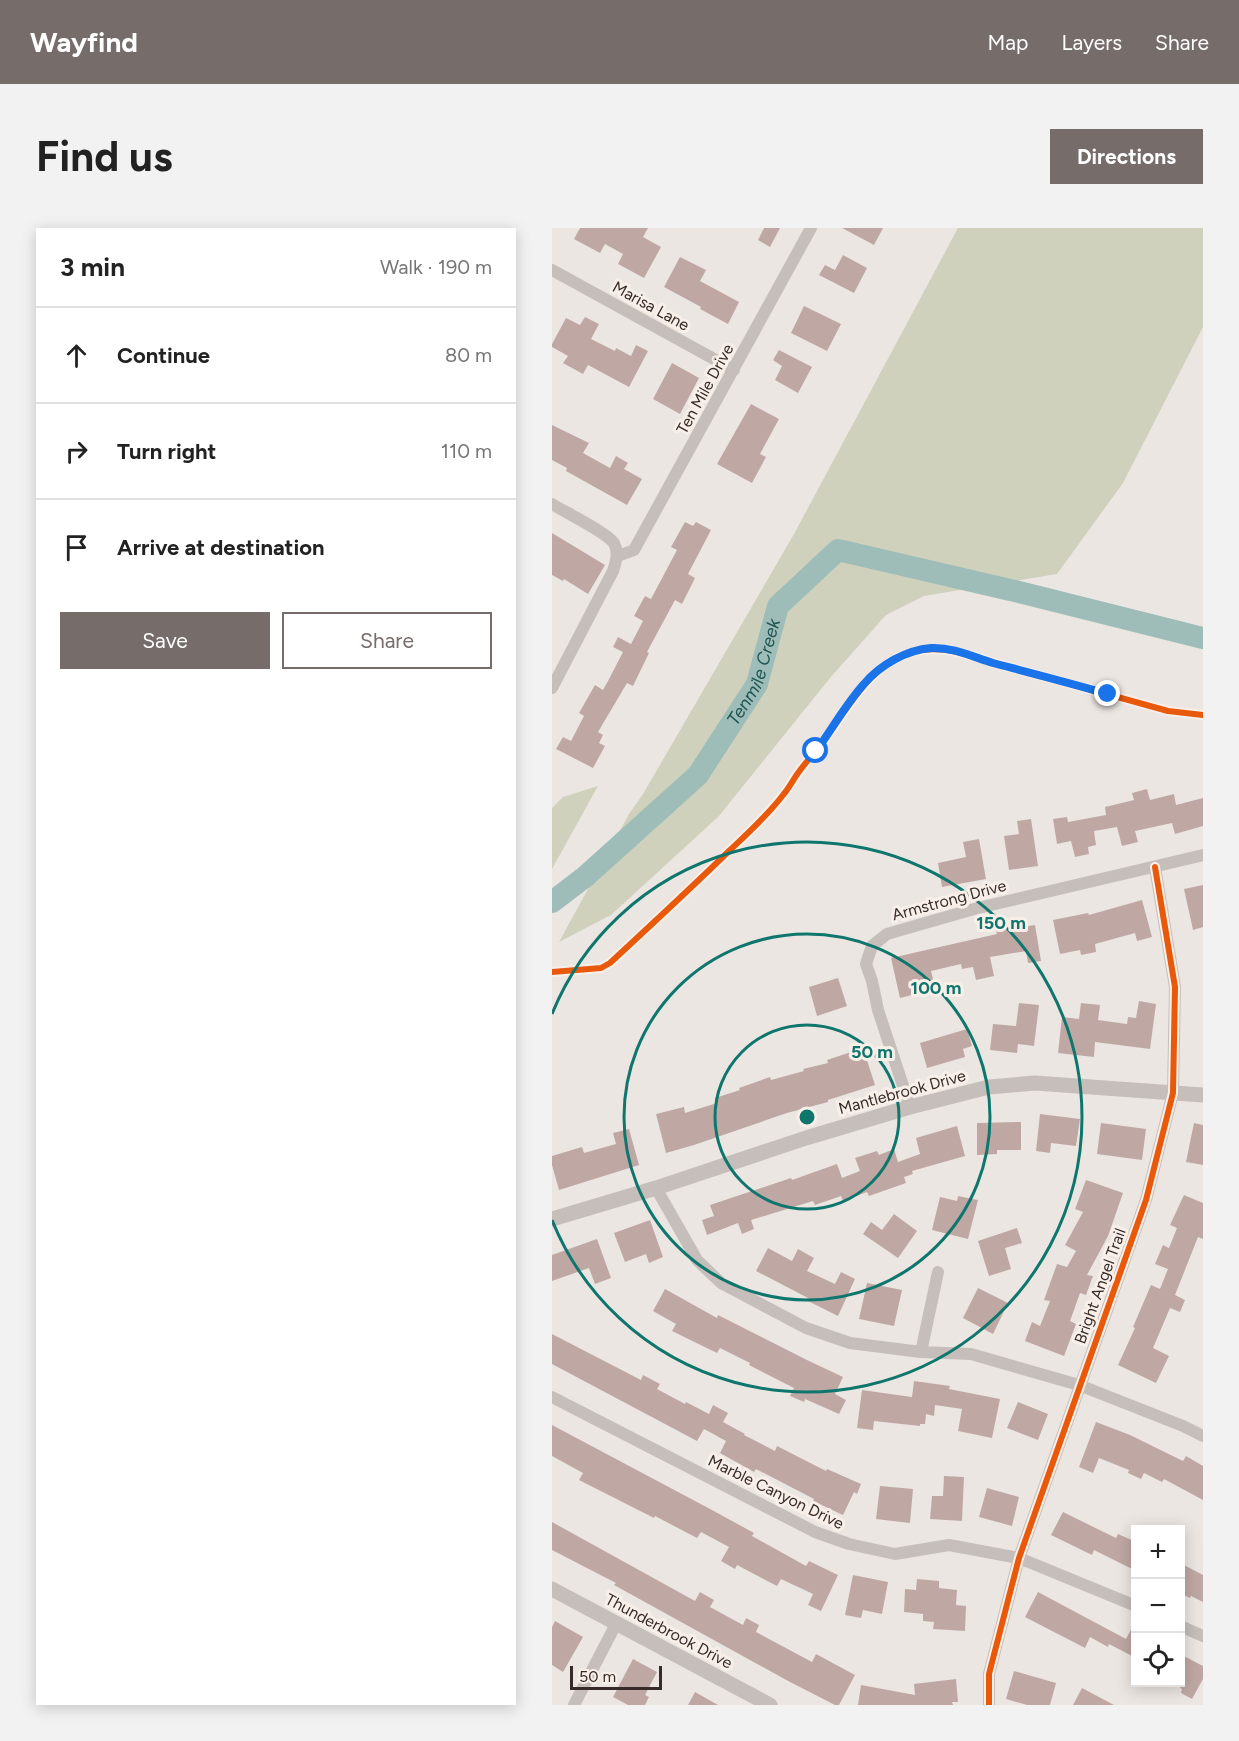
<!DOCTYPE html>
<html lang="en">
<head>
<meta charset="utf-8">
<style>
	:root { --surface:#fff; --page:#f2f2f2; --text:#222; --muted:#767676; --line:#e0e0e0; --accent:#766c6a }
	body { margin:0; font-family:Figtree,sans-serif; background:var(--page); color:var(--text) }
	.controls { position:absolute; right:18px; bottom:18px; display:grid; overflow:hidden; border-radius:0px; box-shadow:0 3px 15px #0003 }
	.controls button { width:54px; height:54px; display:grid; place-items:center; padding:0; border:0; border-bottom:2px solid var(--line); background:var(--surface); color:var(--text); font:30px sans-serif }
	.scale { position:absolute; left:18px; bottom:15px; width:92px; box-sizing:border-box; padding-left:6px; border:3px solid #362b29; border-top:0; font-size:16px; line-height:21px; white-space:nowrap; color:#362b29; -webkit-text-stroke:4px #f9efe9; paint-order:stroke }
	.stop { position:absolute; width:18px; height:18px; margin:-14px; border:4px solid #1a73e8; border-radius:50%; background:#fff }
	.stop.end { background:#1a73e8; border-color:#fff; box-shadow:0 2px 6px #0008 }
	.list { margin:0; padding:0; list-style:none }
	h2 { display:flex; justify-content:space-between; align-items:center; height:78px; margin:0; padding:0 24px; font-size:26px }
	h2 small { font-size:20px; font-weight:400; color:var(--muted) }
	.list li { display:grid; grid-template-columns:39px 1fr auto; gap:18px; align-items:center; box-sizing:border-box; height:96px; padding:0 24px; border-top:2px solid var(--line) }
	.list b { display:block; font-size:22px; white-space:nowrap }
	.list em { font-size:20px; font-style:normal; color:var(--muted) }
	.actions { display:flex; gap:12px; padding:18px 24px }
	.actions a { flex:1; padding:14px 0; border:2px solid var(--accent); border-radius:0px; text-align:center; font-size:21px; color:var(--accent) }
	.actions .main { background:var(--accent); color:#fff }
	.icon { flex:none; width:33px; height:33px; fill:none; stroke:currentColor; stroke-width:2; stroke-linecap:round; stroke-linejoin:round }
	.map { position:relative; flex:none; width:651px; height:1477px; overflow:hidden; border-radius:0px }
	header { display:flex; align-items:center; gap:36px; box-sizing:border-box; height:84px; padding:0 30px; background:var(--accent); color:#fff }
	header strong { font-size:28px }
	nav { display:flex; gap:33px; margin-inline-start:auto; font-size:21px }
	.intro { display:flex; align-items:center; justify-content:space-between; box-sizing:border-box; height:144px; padding:0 36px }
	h1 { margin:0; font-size:42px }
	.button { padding:15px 27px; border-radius:0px; background:var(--accent); color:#fff; font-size:21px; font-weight:700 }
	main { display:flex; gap:36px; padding:0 36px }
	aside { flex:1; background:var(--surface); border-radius:0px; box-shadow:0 3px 15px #0003 }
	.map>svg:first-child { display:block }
	.green { fill:#cfd1bc }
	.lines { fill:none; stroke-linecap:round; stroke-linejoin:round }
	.river { stroke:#9ebdb9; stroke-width:22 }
	.building { fill:#bfa8a4 }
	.minor { stroke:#c5beba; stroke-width:12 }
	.tertiary { stroke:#c5beba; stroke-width:15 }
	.cycleway-casing { stroke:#f9efe9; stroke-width:10 }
	.cycleway { stroke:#e8590c; stroke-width:6 }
	.route { stroke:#1a73e8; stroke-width:8 }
	.ring { fill:none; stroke:#0f766e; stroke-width:3 }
	.labels { text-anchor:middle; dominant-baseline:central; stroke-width:6; stroke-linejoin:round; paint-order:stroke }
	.street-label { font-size:16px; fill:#362b29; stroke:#f9efe9 }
	.water-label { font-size:18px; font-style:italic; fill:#205552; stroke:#f9efe9 }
	.centre { fill:#0f766e; stroke:#f9efe9; stroke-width:3 }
	.ring-label { font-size:18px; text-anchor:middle; font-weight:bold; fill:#0f766e; stroke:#f9efe9; stroke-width:6; stroke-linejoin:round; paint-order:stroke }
</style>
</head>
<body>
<header>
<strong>Wayfind</strong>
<nav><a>Map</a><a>Layers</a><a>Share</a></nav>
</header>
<div class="intro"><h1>Find us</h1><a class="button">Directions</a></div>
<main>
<aside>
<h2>3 min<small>Walk · 190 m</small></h2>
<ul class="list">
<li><svg class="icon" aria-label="ahead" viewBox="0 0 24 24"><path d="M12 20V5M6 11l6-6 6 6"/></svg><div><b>Continue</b></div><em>80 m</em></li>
<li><svg class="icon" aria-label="right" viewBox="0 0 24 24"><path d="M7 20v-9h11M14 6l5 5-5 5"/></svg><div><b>Turn right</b></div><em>110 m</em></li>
<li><svg class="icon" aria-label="arrive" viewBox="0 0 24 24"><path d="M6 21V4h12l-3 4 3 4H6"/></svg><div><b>Arrive at destination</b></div></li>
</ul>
<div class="actions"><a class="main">Save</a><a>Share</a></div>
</aside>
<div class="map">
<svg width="651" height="1477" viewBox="0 0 651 1477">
	<rect width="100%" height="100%" fill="#ece6e2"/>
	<path class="green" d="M 406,0 L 651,0 L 651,99 L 571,255 L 505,346 L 372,368 L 334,387 L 278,450 L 167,588 L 59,687 L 7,714 L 77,586 L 91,566 L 242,306 Z
		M 46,558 L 0,641 L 0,580 L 11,569 Z"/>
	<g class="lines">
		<path class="river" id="s1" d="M 0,674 L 34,648 L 146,547 L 205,456 L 226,378 L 286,322 L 467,364 L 651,410"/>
	</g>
	<path class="building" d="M 28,0 L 96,0 L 91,9 L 109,19 L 92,50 L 66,36 L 71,26 L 53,16 L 48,25 L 22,11 Z
		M 212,0 L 228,0 L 218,19 L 206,12 Z
		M 290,0 L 331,0 L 322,17 Z
		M 291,27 L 315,40 L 302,65 L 267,47 L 273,37 L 283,42 Z
		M 128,29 L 154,42 L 148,53 L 187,74 L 176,96 L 148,81 L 149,79 L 112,59 Z
		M 252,78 L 289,96 L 275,123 L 239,105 Z
		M 33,89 L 47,96 L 39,111 L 63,123 L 64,120 L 79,128 L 84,117 L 96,123 L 77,159 L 36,137 L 31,146 L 11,135 L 16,128 L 0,119 L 0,116 L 14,90 L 28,97 Z
		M 227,122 L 260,139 L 246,165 L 223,152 L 230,138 L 221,132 Z
		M 120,135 L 147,150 L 128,186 L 101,171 Z
		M 199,176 L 227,191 L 208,226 L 214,229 L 200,255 L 165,236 Z
		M 0,197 L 37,215 L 31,225 L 58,240 L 64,228 L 76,235 L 72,241 L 90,251 L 75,277 L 14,243 L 15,240 L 0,232 Z
		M 133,294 L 141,298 L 144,294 L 159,302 L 136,346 L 143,350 L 130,376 L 123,372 L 95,424 L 97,425 L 81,458 L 75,455 L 46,504 L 51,507 L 47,515 L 53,518 L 41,540 L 4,521 L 11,509 L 19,513 L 32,488 L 27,485 L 43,457 L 51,462 L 56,453 L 71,424 L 61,419 L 66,409 L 79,416 L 91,393 L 82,388 L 93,368 L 99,371 L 125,322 L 119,319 Z
		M 0,305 L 53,337 L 36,366 L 12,351 L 11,353 L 0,347 Z
		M 595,561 L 598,572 L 622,566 L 624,577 L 651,570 L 651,598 L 623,606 L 620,595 L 583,603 L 586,614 L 570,618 L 565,599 L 542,603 L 544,617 L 536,619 L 537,626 L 523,629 L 519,613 L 505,616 L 501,591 L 515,589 L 516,594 L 554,587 L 553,579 L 582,572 L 580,565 Z
		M 479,591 L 486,638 L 457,642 L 452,608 L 467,606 L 465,593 Z
		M 427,611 L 434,651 L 390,659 L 386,635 L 414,629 L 411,614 Z
		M 651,657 L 651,699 L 641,702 L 632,661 Z
		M 590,672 L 600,709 L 585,713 L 583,705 L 543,716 L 544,724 L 529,727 L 528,722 L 508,726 L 501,692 L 536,685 L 537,687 Z
		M 483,697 L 489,733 L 476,735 L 474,723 L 438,729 L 442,748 L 424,752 L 421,739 L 410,741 L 409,736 L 379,743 L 382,755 L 363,760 L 364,766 L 348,770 L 339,730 L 445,706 L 444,703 Z
		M 286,750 L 295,778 L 265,788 L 257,759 Z
		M 587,773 L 604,776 L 598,821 L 543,814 L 542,829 L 506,825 L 510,789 L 527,791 L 529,775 L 548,777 L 546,792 L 575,796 L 576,789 L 584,790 Z
		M 467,775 L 487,777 L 482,818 L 466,816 L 465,825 L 438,822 L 441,796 L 464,798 Z
		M 415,801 L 420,818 L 411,821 L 413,829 L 375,840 L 368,815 Z
		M 311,820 L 323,857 L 276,872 L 276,874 L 235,885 L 142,917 L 114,925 L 104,886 L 132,879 L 133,885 L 165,875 L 163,870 L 188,862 L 187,860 L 218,849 L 219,852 L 252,843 L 251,841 L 276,835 L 275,832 Z
		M 488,886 L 528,891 L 524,918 L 499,915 L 498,925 L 484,923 Z
		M 469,894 L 469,922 L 445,922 L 445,926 L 425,927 L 425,895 Z
		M 549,895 L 594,901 L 590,932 L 545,926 Z
		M 642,895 L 651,897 L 651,937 L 634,934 Z
		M 405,898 L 413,928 L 360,943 L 361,946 L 352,949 L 354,955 L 317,968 L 315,964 L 291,973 L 289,968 L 263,977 L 261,973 L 199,992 L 202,1001 L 190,1006 L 186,995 L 155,1007 L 150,992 L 162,988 L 158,977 L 239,950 L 240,952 L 285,936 L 290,950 L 308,943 L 303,930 L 325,923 L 327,927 L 342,921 L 346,934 L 368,926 L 364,910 Z
		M 77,901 L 87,937 L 7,962 L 0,937 L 0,928 L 30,919 L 32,925 L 64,916 L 61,905 Z
		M 534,952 L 571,965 L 556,1008 L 535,1047 L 541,1048 L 534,1067 L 528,1065 L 518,1093 L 524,1096 L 512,1128 L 473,1113 L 480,1094 L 488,1098 L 498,1073 L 492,1072 L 505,1036 L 515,1039 L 524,1023 L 513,1017 L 531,984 L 523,981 Z
		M 632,967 L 651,975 L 651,1011 L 646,1009 L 623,1067 L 633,1072 L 628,1084 L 618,1080 L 601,1120 L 617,1128 L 604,1155 L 566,1137 L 583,1100 L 581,1099 L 599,1057 L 608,1061 L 616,1041 L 603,1036 L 611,1017 L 617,1020 L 625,1000 L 618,997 Z
		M 406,968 L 426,972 L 416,1011 L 380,1002 L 388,969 L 405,973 Z
		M 342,986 L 365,1003 L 346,1030 L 311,1006 L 319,994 L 330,1002 Z
		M 98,992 L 111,1029 L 97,1035 L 94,1026 L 73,1034 L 62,1005 Z
		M 465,1000 L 470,1015 L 453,1020 L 459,1041 L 437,1048 L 426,1013 Z
		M 45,1011 L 59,1050 L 43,1056 L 37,1040 L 0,1053 L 0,1027 Z
		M 216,1020 L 240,1033 L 246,1021 L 262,1030 L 255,1043 L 283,1056 L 289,1044 L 303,1051 L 286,1088 L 254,1072 L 256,1070 L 204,1043 Z
		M 315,1055 L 350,1062 L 342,1098 L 307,1091 Z
		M 426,1060 L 456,1075 L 441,1106 L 411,1090 Z
		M 113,1061 L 165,1090 L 166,1087 L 255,1132 L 291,1149 L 283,1166 L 294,1172 L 287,1186 L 253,1171 L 252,1174 L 238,1168 L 242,1160 L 197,1137 L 198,1135 L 168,1120 L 165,1125 L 120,1103 L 124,1096 L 101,1083 Z
		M 0,1106 L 89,1152 L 91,1147 L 108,1156 L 105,1161 L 133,1176 L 134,1174 L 157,1186 L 161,1177 L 176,1185 L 171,1194 L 193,1206 L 192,1207 L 223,1223 L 225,1218 L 274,1243 L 275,1241 L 309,1256 L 305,1266 L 302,1264 L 291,1287 L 261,1273 L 262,1271 L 204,1241 L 202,1244 L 168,1225 L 174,1213 L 152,1201 L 145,1213 L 0,1136 Z
		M 362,1153 L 398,1158 L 397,1161 L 448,1171 L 440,1210 L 406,1203 L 410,1181 L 383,1177 L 382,1188 L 374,1186 L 373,1196 L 368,1196 L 368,1198 L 322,1193 L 321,1202 L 305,1200 L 310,1162 L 360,1169 Z
		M 466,1174 L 496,1186 L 486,1212 L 455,1200 Z
		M 544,1194 L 578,1207 L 631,1233 L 634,1228 L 651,1238 L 651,1272 L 612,1251 L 610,1254 L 592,1245 L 589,1251 L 576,1245 L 577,1242 L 547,1230 L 541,1245 L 527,1239 Z
		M 0,1197 L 160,1282 L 202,1305 L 200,1308 L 254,1338 L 257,1333 L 286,1347 L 269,1383 L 256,1377 L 261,1366 L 229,1351 L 225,1358 L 185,1337 L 183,1341 L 169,1333 L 177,1319 L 149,1304 L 145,1310 L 103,1288 L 102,1290 L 27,1252 L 31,1245 L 0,1228 Z
		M 392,1248 L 412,1249 L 410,1293 L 378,1291 L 380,1268 L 391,1268 Z
		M 328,1258 L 361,1261 L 358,1295 L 324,1291 Z
		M 435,1260 L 467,1269 L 460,1298 L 427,1289 Z
		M 511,1284 L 564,1310 L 566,1306 L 584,1314 L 584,1343 L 542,1322 L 540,1327 L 499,1307 Z
		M 0,1294 L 143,1373 L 148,1364 L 162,1372 L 158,1379 L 191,1397 L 194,1390 L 207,1397 L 204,1404 L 260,1434 L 264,1426 L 303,1447 L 287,1477 L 283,1477 L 238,1454 L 62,1357 L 64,1355 L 0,1322 Z
		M 628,1335 L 651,1347 L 651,1374 L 639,1368 L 638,1370 L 628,1365 Z
		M 301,1347 L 336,1354 L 330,1386 L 311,1382 L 309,1390 L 293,1387 Z
		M 365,1351 L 387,1353 L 387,1360 L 405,1362 L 404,1377 L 414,1378 L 413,1403 L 381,1401 L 382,1394 L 371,1393 L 371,1386 L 352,1384 L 353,1361 L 364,1362 Z
		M 486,1364 L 574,1411 L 584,1392 L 584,1430 L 557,1416 L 556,1419 L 538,1409 L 533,1420 L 473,1389 Z
		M 3,1393 L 31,1409 L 11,1444 L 0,1437 L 0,1399 Z
		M 628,1426 L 651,1438 L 651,1451 L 640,1471 L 629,1465 L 630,1461 L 628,1460 Z
		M 81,1431 L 105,1444 L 93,1467 L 97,1469 L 93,1477 L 76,1477 L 61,1469 Z
		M 462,1443 L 504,1455 L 498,1477 L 475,1477 L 454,1471 Z
		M 404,1451 L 406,1474 L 400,1474 L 401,1477 L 306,1477 L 309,1457 L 363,1467 L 362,1456 Z
		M 530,1460 L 562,1477 L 521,1477 Z
		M 143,1464 L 166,1477 L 136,1477 Z"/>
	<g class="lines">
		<path class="minor" d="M 0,42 L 182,142
			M 0,276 C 13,284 54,304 62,315 C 67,325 64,334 61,343 L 0,460
			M 66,328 L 82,322 L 259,0
			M 358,879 L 326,782 L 320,753 L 314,736 L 320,718 L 335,706 L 422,681 L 651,627
			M 104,960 L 145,1032 L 169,1055 L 254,1100 L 298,1115 L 369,1124 L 419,1126 L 527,1157 L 631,1198 L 651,1208
			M 369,1124 L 386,1044
			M 0,1169 L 263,1304 L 297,1316 L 343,1326 L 397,1317 L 467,1330 L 584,1378
			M 628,1398 L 651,1408
			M 22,1477 L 64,1396
			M 437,1477 L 437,1446 L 467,1330 L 594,972 L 621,865 L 623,759 L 603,639"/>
		<path class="tertiary" d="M 0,991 L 104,960 L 254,910 L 358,879 L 437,859 L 483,855 L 651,867
			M 0,1361 L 218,1477"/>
		<g class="cycleway-casing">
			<path id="cycleway" d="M 0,744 L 49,740 L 58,735 C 98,698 138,661 177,623 C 196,605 216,587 231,567 C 237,560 241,552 246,545 C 256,531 268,519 277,505 C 297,478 313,448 343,431 C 375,413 407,423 439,434 L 616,483 L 651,487
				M 437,1477 L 437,1446 L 467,1330 L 594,972 L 621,865 L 623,759 L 603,639"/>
		</g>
		<use href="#cycleway" class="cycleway"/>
	</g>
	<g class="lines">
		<path class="route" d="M 264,523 C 280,501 294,476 312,456 C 328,437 354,422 379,420 C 401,419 421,429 441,435 C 479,445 518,455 556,466"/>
	</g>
	<g class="ring">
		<circle cx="255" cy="889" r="92"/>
		<circle cx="255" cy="889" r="183"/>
		<path d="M0 786A275 275 0 1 1 0 992"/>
	</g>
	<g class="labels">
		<g class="street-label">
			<text transform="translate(99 78) rotate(29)">Marisa Lane</text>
			<text transform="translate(153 161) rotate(-61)">Ten Mile Drive</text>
			<text transform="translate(397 672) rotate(-15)">Armstrong Drive</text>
			<text transform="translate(350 864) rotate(-15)">Mantlebrook Drive</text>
			<text transform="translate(548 1058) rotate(-70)">Bright Angel Trail</text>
			<text transform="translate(224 1264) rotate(26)">Marble Canyon Drive</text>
			<text transform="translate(117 1403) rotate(28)">Thunderbrook Drive</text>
		</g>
		<g class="water-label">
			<text stroke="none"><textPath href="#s1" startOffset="312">Tenmile Creek</textPath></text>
		</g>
	</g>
	<circle cx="255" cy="889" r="9" class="centre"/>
	<g class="ring-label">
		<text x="449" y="701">150 m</text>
		<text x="384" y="766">100 m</text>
		<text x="320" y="830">50 m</text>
	</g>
</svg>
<div class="controls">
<button>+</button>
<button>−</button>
<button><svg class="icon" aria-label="locate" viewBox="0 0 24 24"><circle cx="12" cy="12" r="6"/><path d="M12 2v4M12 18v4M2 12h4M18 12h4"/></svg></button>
</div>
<div class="scale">50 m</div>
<div class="stop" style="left:264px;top:523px"></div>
<div class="stop end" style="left:556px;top:466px"></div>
</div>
</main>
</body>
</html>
